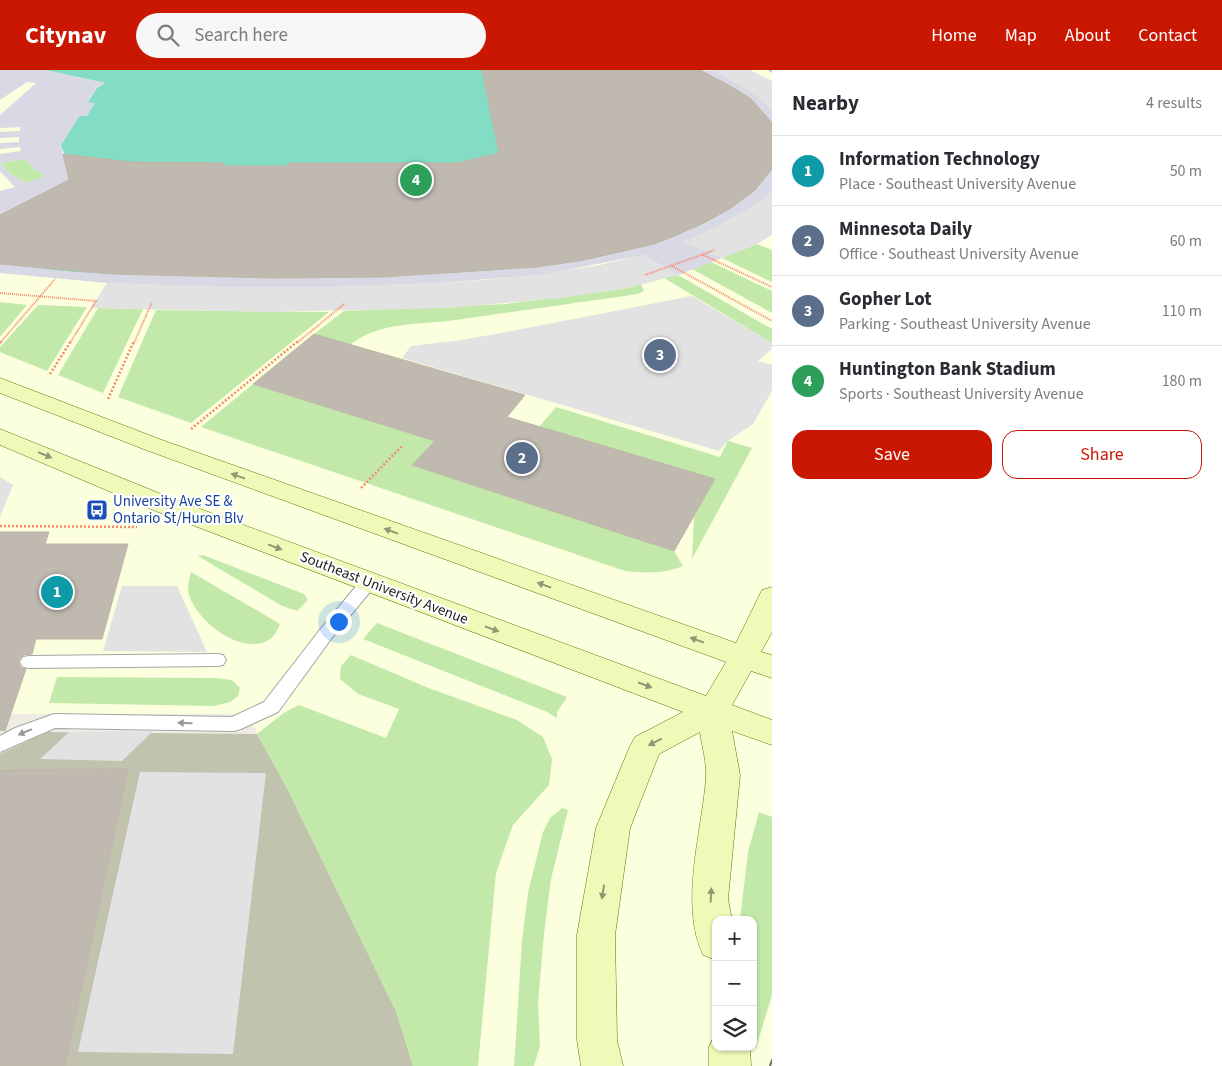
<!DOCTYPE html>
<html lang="en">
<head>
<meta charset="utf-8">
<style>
	:root { --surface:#fff; --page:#f7f7f7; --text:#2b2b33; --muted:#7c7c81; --line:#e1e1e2; --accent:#ca1702 }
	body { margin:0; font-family:"Source Sans 3",sans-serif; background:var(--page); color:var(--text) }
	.controls { position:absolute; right:15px; bottom:15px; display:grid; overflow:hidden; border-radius:10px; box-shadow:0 1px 4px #0004 }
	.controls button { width:45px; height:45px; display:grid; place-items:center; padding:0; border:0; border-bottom:1px solid var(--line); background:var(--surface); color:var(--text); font:25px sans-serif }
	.you { position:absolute; left:338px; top:551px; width:18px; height:18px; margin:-12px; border:4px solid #fff; border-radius:50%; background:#1a73e8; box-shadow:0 0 0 8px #1a73e833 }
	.badge { display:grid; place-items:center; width:32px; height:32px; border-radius:50%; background:var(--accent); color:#fff; font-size:16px; font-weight:700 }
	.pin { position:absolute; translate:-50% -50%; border:2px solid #fff; box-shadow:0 1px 5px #0006 }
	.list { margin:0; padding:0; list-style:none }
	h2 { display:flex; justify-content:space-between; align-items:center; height:65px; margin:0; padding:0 20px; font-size:21px }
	h2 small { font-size:16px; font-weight:400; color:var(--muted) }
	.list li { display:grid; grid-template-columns:32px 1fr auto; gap:15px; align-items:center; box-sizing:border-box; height:70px; padding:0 20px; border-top:1px solid var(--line) }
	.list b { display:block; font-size:19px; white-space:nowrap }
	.list p { margin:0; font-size:16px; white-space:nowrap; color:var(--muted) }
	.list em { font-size:16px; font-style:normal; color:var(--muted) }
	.actions { display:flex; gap:10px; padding:15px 20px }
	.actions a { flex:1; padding:11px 0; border:1px solid var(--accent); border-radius:15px; text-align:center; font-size:18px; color:var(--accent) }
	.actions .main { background:var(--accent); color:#fff }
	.icon { flex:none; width:28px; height:28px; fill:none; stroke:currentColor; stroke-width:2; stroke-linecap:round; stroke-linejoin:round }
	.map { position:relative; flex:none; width:772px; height:996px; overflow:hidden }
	header { display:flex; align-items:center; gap:30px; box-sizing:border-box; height:70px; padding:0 25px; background:var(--accent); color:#fff }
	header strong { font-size:24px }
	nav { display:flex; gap:28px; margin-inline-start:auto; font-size:18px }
	.search { width:350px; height:45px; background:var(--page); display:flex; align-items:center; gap:12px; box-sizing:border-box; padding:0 18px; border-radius:28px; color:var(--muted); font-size:19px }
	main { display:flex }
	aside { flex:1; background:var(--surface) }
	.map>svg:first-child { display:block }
	.education { fill:#fbffdd; fill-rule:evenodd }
	.construction { fill:#c1c3af }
	.grass { fill:#c2e9aa }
	.pitch { fill:#82ddc4 }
	.parking { fill:#e2e2e2 }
	.plaza { fill:#d9d8e5; fill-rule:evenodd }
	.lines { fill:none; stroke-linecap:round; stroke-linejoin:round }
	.stream { fill:#a4cadc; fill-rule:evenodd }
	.building { fill:#bfb9b0; stroke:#c0b5a6 }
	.lane-casing { stroke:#a5a5a5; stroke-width:2 }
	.secondary-casing { stroke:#5c7406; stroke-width:1 }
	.path-far1 { stroke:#f9896b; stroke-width:2; stroke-dasharray:1 1; stroke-linecap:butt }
	.path { stroke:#f9896b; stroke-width:2.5; stroke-dasharray:2 2; stroke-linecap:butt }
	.lane { fill:#fff; fill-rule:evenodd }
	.secondary { fill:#eff9b8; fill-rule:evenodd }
	.tram { stroke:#6c6c6c; stroke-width:2 }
	.oneway { fill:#919673 }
	.oneway2 { fill:#9a9a9a }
	.labels { text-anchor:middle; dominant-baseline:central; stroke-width:4.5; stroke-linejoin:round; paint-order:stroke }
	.transit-label { font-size:15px; fill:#164399; stroke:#fff; text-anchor:start }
	.street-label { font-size:15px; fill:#1e1e1e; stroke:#fff }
</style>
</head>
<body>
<header>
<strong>Citynav</strong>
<div class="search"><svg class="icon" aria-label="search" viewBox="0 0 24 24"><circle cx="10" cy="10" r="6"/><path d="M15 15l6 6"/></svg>Search here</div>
<nav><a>Home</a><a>Map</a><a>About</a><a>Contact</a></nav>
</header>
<main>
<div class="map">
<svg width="772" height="996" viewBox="0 0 772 996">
	<rect width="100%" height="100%" fill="#efece4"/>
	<path class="education" d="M 0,0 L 772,0 L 772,996 L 413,996 L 396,941 L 285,714 L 247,644 L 0,644 ZM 716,850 L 753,850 L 753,977 L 716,977 Z"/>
	<path class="construction" d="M 48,662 L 257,664 L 285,714 L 396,941 L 413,996 L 0,996 L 0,684 Z"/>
	<path class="grass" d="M 25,89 L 33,98 L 46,106 L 26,113 L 10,104 L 1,93 Z
		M 757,174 L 772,180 L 772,212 L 722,188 Z
		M 711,192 L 772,221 L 772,243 L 692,199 Z
		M 678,205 L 772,259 L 772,273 L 664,208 Z
		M 641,214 L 644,221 L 638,224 C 577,233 517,241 456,250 C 421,255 379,251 350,275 L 314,264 L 344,241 L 506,234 L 627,218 Z
		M 0,232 L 27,235 L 0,267 Z
		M 38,235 L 87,237 L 47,301 L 0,282 L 0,277 Z
		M 98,238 L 143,239 L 103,323 L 58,305 Z
		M 156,240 L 329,242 L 191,353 L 118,327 Z
		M 253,314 L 435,371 L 413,395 L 674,481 L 683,496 C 663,504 646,503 625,501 L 201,357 Z
		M 556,337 L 720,387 L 728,371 L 752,378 L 692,489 L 694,447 L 715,409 L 539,357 Z
		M 203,485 L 304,524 L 308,530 L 297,541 L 282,536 L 198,486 Z
		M 191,502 L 280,554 C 279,557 277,561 275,564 C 251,595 189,549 188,518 C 188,513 190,507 191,502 Z
		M 377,553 L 567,627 L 557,642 L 557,648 L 547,642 L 363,569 Z
		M 351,585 L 426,617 L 517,650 L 543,667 L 552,689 L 549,715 L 513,755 L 496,803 L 478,996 L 413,996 L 396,941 L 285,714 L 257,664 L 285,642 L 299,635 L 386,668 L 399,639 L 358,624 L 340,609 L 341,596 Z
		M 57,607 L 214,608 L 232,610 L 240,618 L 238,626 L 230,632 L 214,636 L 49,633 Z
		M 562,738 L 568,740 L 551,809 L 544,864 L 538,933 L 540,976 L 534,996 L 514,996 L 522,871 L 528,823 L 543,762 L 550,748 Z
		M 759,742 L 772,747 L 772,925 L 756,978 L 753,976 L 753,850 L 740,850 L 748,782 Z"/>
	<path class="pitch" d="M 45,0 L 700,0 C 719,8 763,32 771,52 C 772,57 772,65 772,71 C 772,79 772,91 771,99 C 767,111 752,122 742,129 C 664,190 555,197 460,203 C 394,207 329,208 263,208 C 176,207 86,208 0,193 L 0,145 L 90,100 C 75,94 65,91 61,75 L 79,46 L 94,33 L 87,33 L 97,18 L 105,13 Z"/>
	<path class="parking" d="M 711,0 L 750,0 L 772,11 L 772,40 L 742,16 Z
		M 772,120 L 772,165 L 757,174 L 722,188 L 682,172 L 717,157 L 745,141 Z
		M 644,185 L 678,205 L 627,218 L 561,228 L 449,238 L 264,242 L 91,238 L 107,213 L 218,217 L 331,217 L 439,213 L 494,209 L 595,196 Z
		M 692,226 L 772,273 L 772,279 L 758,291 L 772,295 L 772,321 L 753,354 L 728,371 L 719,381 L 402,288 L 411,276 L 462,270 L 517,260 Z
		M 0,407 L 13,415 L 0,447 Z
		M 122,516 L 177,516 L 207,582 L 103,581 Z
		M 153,661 L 122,691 L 40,689 L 69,662 Z
		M 140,702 L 266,703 L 233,984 L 78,982 Z"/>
	<path class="plaza" d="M 0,0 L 45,0 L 105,13 L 97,18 L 87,32 L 95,33 L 87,46 L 79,46 L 61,75 L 63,84 L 70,92 L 90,100 L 0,145 L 0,121 L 15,117 L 0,101 L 0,84 L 21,81 L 20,77 L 0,79 L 0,73 L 19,72 L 19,67 L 0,68 L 0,62 L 20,61 L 21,57 L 0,58 L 0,45 L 36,13 L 27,12 L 0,30 ZM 25,89 L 33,98 L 45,106 L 26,113 L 10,104 L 1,93 Z
		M 700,0 L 714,1 L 742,16 L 760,29 L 772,40 L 772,53 L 751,29 L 732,17 Z
		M 772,97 L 772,120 L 770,123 L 745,141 L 717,157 L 683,172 L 722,188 L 678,205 L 644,185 L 545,204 L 439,213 L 331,217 L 218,217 L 107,213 L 0,203 L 0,193 L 62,201 L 112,204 L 331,208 L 489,201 L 584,190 L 654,174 L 706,153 L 731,138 L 755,120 Z"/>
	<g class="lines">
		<path class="stream" d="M 768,0 L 772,0 L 772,3 Z"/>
	</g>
	<path class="building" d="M 482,0 L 700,0 L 732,17 L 751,29 L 772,53 L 772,99 L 755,120 L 731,138 L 706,152 L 672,167 L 654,174 L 584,190 L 537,197 L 382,207 L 272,208 L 112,204 L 0,194 L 0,145 L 69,110 L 63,84 L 130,92 L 224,93 L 224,96 L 288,96 L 288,93 L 457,93 L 499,83 Z
		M 314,264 L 525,325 L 507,347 L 715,409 L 674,481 L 412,395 L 435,371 L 253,314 Z
		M 0,462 L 49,462 L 45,474 L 128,474 L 102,569 L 36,569 L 32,584 L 23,585 L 18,591 L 21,598 L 26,599 L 5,661 L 0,660 Z
		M 128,699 L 65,996 L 0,996 L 0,700 Z"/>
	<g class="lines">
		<g class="lane-casing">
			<path id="lane" d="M 368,508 L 374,509 L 376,513 L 374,517 L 331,569 L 278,642 L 241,659 L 234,661 L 55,658 L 0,682 L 0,666 L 15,658 L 54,644 L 232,647 L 264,632 L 319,561 L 362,509 Z
				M 217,584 L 223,585 L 226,590 L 223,595 L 217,596 L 29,598 L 23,597 L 20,592 L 23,587 L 29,586 Z"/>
		</g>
		<g class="secondary-casing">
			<path id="secondary" d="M 0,308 L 162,370 L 736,573 L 762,520 L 772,517 L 772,562 L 761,582 L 772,585 L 772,608 L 751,601 L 732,635 L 772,650 L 772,675 L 732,661 L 740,705 L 728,829 L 732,850 L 716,850 L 716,890 L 703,885 C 679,834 702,762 706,708 C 707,693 702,677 700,662 L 659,684 L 630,758 L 615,865 L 617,970 L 623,996 L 581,996 L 577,970 L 577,865 L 596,758 L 630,676 L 635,667 L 683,642 L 158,442 L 0,375 L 0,359 L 176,430 L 706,626 L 726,592 L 146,380 L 0,323 Z
				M 716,962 L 716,977 L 750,977 L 751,996 L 709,996 L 709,977 Z"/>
		</g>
		<path class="path-far1" d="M 703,185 L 772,217
			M 672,196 L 772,251
			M 645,205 L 715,180
			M 0,223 L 96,231 L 70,273
			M 0,273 L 55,209
			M 134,273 L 152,232
			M 297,273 L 344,234"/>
		<path class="path" d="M 0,273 L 1,271
			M 50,304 L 71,271
			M 108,329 L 134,271
			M 191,359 L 298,271
			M 361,418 L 403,375
			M 0,456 L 137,457"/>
		<use href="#lane" class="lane"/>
		<use href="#secondary" class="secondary"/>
		<path class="tram" d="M 770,996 L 772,990"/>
	</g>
	<defs><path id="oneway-solid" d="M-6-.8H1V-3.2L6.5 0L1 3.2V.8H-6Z" transform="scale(1.25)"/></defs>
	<g class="oneway">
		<use href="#oneway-solid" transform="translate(45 385) rotate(23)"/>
		<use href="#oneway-solid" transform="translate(238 406) rotate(-160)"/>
		<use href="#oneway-solid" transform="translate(391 461) rotate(-160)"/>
		<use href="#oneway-solid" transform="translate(275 477) rotate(21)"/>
		<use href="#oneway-solid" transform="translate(544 515) rotate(-160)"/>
		<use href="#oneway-solid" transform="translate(492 559) rotate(20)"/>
		<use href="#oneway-solid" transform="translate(697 570) rotate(-160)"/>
		<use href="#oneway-solid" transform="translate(645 615) rotate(21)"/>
		<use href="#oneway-solid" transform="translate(655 672) rotate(153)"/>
		<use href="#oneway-solid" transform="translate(603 822) rotate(99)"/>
		<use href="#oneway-solid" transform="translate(711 825) rotate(-87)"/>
	</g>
	<g class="oneway2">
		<use href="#oneway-solid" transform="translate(185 653) rotate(-179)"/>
		<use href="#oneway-solid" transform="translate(25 662) rotate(157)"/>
	</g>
	<defs>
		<g id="bus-square" transform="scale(1.125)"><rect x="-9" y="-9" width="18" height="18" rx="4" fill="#1a4fb4" stroke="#fff"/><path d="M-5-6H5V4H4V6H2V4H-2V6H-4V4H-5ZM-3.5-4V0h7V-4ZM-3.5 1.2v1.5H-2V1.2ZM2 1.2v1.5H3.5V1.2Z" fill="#fff"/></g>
	</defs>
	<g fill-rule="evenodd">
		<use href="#bus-square" x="97" y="440"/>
	</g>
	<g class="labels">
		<g class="transit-label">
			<text x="113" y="431">University Ave SE &amp;<tspan x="113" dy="17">Ontario St/Huron Blv</tspan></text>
		</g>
		<g class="street-label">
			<text transform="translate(384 518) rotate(21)">Southeast University Avenue</text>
		</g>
	</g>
</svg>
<div class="controls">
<button>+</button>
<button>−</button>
<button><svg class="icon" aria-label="layers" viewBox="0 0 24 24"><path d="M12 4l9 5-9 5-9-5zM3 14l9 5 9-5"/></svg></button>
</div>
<div class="you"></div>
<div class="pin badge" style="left:57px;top:522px;background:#0f9aa8">1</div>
<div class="pin badge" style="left:522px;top:388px;background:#5c6f8a">2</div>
<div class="pin badge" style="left:660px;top:285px;background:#5c6f8a">3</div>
<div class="pin badge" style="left:416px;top:110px;background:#2e9e5b">4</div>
</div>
<aside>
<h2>Nearby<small>4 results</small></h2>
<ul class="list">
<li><span class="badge" style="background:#0f9aa8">1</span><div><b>Information Technology</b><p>Place · Southeast University Avenue</p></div><em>50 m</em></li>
<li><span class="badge" style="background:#5c6f8a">2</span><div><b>Minnesota Daily</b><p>Office · Southeast University Avenue</p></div><em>60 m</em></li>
<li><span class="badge" style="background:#5c6f8a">3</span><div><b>Gopher Lot</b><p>Parking · Southeast University Avenue</p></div><em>110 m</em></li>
<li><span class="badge" style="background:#2e9e5b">4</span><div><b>Huntington Bank Stadium</b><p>Sports · Southeast University Avenue</p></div><em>180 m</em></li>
</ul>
<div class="actions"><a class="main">Save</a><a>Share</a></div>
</aside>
</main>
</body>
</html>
